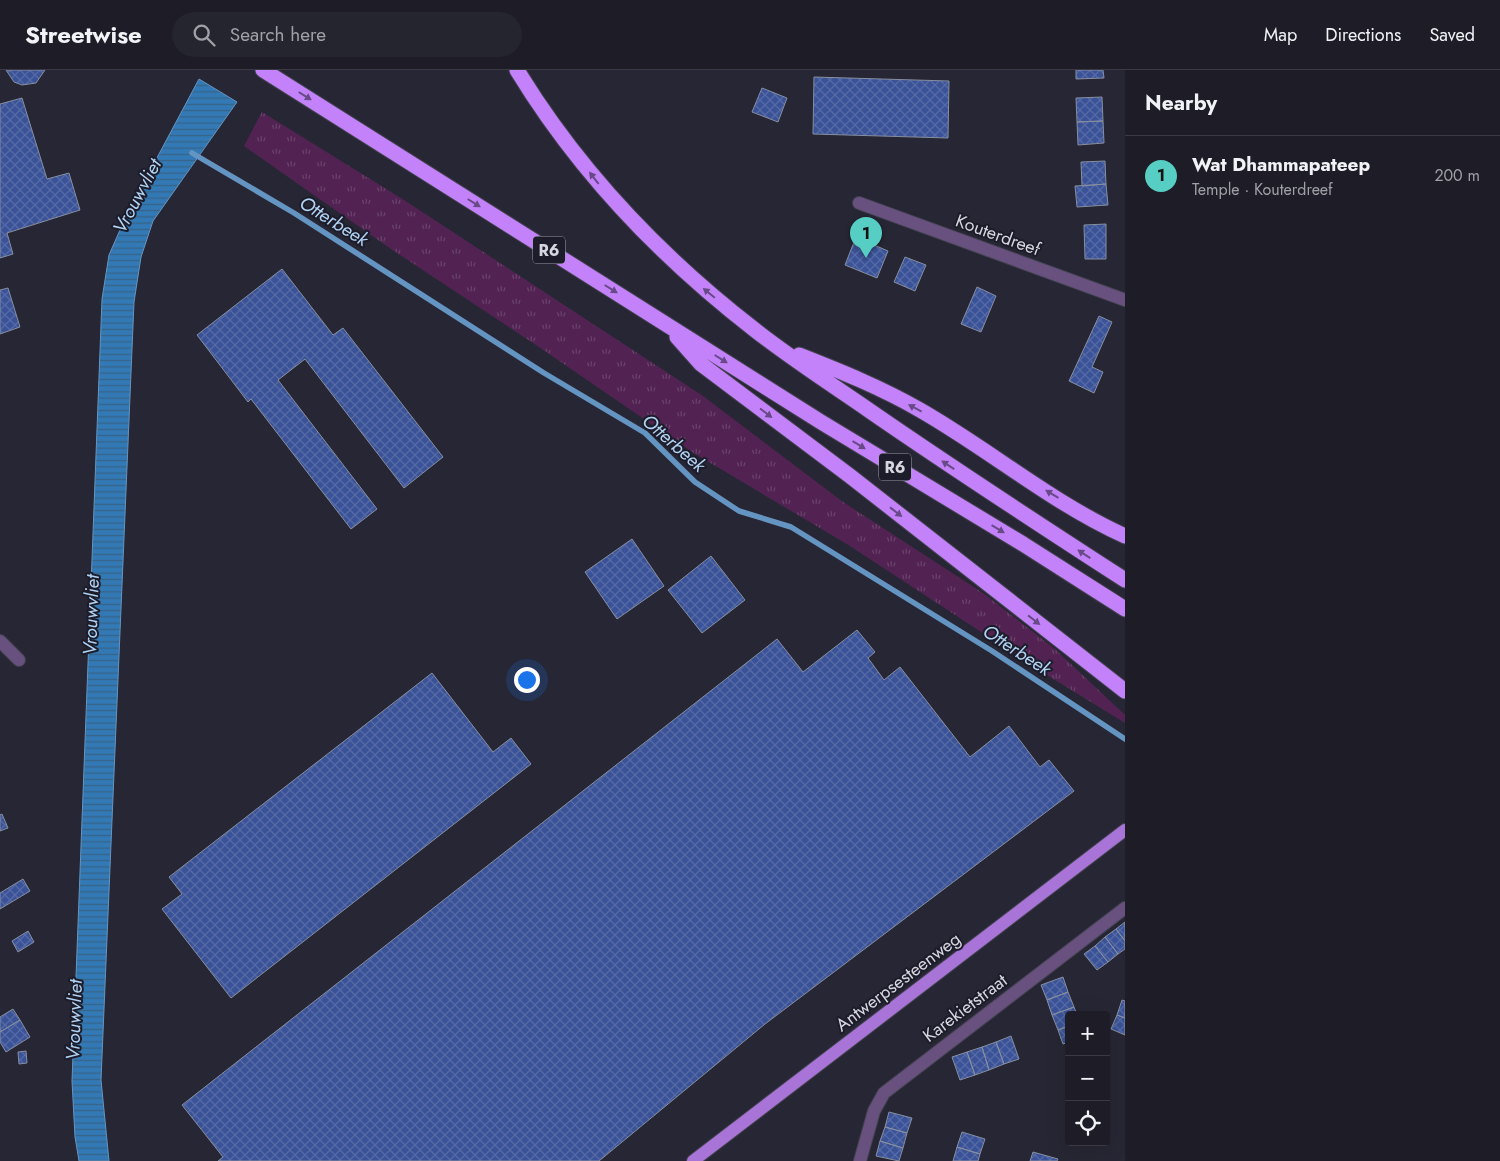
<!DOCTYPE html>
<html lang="en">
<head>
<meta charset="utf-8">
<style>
	:root { --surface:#1d1c27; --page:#25252f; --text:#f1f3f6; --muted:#a0a1a7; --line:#3b3a44; --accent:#56cec3 }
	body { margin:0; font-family:Jost,sans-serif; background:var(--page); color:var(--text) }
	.controls { position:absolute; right:15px; bottom:15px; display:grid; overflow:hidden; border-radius:5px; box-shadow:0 5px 20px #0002 }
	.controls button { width:45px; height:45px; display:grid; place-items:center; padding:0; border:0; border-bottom:1px solid var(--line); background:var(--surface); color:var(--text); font:25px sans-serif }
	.you { position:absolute; left:526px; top:609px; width:18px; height:18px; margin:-12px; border:4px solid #fff; border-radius:50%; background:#1a73e8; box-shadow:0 0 0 8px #1a73e833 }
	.badge { display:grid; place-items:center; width:32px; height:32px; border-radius:50%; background:var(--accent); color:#111; font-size:16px; font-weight:700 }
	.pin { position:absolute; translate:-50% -41px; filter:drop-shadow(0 1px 2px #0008) }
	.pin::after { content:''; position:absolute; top:26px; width:18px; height:15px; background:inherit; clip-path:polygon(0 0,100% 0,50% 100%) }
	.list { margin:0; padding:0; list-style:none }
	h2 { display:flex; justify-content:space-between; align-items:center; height:65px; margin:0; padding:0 20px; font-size:21px }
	h2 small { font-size:16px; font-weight:400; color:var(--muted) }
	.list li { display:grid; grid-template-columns:32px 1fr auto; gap:15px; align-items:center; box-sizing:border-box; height:80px; padding:0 20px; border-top:1px solid var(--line) }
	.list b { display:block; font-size:19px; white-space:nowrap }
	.list p { margin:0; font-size:16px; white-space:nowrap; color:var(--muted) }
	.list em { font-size:16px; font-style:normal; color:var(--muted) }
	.icon { flex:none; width:28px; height:28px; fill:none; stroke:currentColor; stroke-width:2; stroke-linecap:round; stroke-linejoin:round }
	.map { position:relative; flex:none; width:1125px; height:1091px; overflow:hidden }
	header { display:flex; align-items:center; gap:30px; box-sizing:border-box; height:70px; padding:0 25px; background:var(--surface); border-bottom:1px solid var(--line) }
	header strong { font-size:24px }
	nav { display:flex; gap:28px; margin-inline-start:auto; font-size:18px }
	.search { width:350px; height:45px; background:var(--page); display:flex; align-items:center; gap:12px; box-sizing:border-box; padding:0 18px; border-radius:28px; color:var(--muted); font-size:19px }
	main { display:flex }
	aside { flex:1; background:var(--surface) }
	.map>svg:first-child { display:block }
	.grass { fill:url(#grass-tufts) }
	.water { fill:url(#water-rules); stroke:#6495c2 }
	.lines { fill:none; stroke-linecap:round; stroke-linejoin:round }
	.stream { stroke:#6495c2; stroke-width:5.5 }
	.building { fill:url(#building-cross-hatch); stroke:#868e9f }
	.minor-casing { stroke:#434250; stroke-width:14 }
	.major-casing { stroke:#434250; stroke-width:14 }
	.highway-casing { stroke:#434250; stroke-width:17 }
	.minor { stroke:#68507f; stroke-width:12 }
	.major { stroke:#a974d7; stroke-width:12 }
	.highway { stroke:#c382f9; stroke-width:15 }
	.oneway { fill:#684a87 }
	.labels { text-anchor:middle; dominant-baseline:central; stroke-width:4; stroke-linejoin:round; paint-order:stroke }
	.shield { fill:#1d1c2a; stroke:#9f9ea9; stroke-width:1 }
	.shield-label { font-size:16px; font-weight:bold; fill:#d7d6e0 }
	.street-label { font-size:18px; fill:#d7d6e0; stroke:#1d1c2a }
	.water-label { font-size:19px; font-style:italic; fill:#b0d2f3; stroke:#1d1c2a }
</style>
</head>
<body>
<header>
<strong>Streetwise</strong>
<div class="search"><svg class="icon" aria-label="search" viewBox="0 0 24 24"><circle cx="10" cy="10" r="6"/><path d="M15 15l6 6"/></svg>Search here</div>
<nav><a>Map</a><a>Directions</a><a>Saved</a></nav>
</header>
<main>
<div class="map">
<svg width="1125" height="1091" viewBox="0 0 1125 1091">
	<defs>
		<pattern id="grass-tufts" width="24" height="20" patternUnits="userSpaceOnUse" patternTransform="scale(1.25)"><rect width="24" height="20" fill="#522352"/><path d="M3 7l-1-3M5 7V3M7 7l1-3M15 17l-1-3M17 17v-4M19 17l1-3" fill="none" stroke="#6a426b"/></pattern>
		<pattern id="water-rules" width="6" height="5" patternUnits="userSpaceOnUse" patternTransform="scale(1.25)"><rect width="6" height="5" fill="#3279b5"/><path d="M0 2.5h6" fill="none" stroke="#386287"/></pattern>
		<pattern id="building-cross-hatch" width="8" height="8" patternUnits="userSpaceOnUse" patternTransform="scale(1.25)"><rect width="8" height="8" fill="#3a5297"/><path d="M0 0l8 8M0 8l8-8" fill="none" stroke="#566aa5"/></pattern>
	</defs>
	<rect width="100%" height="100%" fill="#272634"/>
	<path class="grass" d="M 262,42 L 404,130 L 703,326 L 843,432 L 983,523 L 1055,579 L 1125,645 L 1125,653 L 1042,602 L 850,476 L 692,382 L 539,277 L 391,179 L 244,76 Z"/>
	<path class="water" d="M 199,9 L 237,32 L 153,151 L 141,187 L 134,232 L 101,1010 L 109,1091 L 79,1091 L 75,1067 L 72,1011 L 102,229 L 109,185 L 127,144 Z"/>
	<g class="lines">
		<path class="stream" d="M 192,83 L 294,143 L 544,303 L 645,363 L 695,412 L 739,441 L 791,457 L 992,581 L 1125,669"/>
	</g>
	<path class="building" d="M 6,0 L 45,0 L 36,13 L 22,15 L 14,12 Z
		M 1076,0 L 1103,0 L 1104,8 L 1076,9 Z
		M 814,7 L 949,11 L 948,68 L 813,64 Z
		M 762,18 L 787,28 L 778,52 L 752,42 Z
		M 1102,27 L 1103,51 L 1077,52 L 1076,28 Z
		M 22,28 L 47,109 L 69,103 L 80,140 L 7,163 L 13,184 L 0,188 L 0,34 Z
		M 1103,51 L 1104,73 L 1078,75 L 1077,52 Z
		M 1105,91 L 1106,114 L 1082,116 L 1081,92 Z
		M 1106,114 L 1108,135 L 1077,137 L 1075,116 Z
		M 1106,154 L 1106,189 L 1085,189 L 1084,155 Z
		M 856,167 L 888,181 L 877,208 L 845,195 Z
		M 905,187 L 926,195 L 915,221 L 894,212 Z
		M 282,199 L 333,265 L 343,258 L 443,387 L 404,418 L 305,289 L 278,310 L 377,439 L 351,459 L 251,329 L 248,332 L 197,265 Z
		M 977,217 L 996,226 L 981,262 L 961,254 Z
		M 8,218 L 20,257 L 0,264 L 0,220 Z
		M 1099,246 L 1112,252 L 1092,297 L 1103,302 L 1094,323 L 1069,311 Z
		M 632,469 L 664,516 L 617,549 L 585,502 Z
		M 711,486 L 745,530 L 702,563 L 668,520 Z
		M 857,560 L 875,582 L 868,588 L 884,610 L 900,597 L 970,687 L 1009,656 L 1040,697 L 1049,690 L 1074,721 L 765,954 L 599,1091 L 218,1091 L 223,1087 L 182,1035 L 777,569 L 803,602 Z
		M 432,603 L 493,682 L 511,668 L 531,694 L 231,928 L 162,839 L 182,824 L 169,807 Z
		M 2,744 L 8,758 L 0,761 L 0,745 Z
		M 23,809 L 30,821 L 0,839 L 0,823 Z
		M 1125,852 L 1125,871 L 1116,859 Z
		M 1116,859 L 1125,871 L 1125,879 L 1118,884 L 1105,867 Z
		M 28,861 L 34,872 L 18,882 L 12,871 Z
		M 1105,867 L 1118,884 L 1108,892 L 1095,876 Z
		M 1095,876 L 1108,892 L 1097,900 L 1084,884 Z
		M 1063,907 L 1068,922 L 1047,930 L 1041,915 Z
		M 1068,922 L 1074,937 L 1052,945 L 1047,930 Z
		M 1122,930 L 1125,931 L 1125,948 L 1117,945 Z
		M 1074,937 L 1077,945 L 1069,945 L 1069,956 L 1058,960 L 1052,945 Z
		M 13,939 L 20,950 L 0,962 L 0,947 Z
		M 1117,945 L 1125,948 L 1125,965 L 1111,959 Z
		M 20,950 L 30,967 L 6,982 L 0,972 L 0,962 Z
		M 1069,956 L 1069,972 L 1063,974 L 1058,960 Z
		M 1011,966 L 1019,989 L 1004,994 L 996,972 Z
		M 996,972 L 1004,994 L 989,1000 L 982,977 Z
		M 982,977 L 989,1000 L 975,1005 L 967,982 Z
		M 26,981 L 27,993 L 19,994 L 18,982 Z
		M 967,982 L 975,1005 L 960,1010 L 952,987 Z
		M 889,1042 L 912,1048 L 907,1063 L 885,1057 Z
		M 885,1057 L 907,1063 L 903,1078 L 880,1071 Z
		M 962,1062 L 985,1069 L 980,1084 L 957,1077 Z
		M 880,1071 L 903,1078 L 899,1091 L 876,1086 Z
		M 957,1077 L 980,1084 L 978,1091 L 953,1091 Z
		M 1033,1082 L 1058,1089 L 1057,1091 L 1030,1091 Z"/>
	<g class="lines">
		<g class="minor-casing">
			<path id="minor" d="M 859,133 L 1125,230
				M 0,571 L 19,590
				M 860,1091 L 874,1041 L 884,1023 L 1125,838"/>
		</g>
		<g class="major-casing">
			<path id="major" d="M 693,1091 L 1125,760"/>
		</g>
		<g class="highway-casing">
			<path id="highway" d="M 263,0 L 821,352 L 1023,474 L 1125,539
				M 517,0 C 578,100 662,188 755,260 C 792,289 831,314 870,341 C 954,399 1040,455 1125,510
				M 677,267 L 701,294 L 850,406 L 1125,621
				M 799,285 C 840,301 882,318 920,340 C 990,380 1052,433 1125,466"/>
		</g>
		<use href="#minor" class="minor"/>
		<use href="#major" class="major"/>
		<use href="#highway" class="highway"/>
	</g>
	<defs><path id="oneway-solid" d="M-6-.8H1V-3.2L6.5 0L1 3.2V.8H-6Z" transform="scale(1.25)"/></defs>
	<g class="oneway">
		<use href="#oneway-solid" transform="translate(305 26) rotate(32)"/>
		<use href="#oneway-solid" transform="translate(594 108) rotate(-128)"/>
		<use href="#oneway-solid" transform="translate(474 133) rotate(32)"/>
		<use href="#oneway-solid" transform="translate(611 219) rotate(32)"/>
		<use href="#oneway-solid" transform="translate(709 223) rotate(-141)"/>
		<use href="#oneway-solid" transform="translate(721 289) rotate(32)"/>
		<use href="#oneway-solid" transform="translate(915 338) rotate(-152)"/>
		<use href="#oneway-solid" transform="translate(766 343) rotate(37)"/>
		<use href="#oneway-solid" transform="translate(859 375) rotate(31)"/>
		<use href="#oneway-solid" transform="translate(948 395) rotate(-147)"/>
		<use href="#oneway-solid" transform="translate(1052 424) rotate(-149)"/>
		<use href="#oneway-solid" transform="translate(896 442) rotate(38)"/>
		<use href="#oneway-solid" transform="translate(998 459) rotate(31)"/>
		<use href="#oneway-solid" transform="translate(1084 484) rotate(-147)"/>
		<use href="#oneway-solid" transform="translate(1034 550) rotate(38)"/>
	</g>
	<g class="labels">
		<g class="shield">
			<rect x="533" y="166.5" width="32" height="27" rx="4"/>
			<rect x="879" y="383.5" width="32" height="27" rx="4"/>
		</g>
		<g class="shield-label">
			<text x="549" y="180">R6</text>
			<text x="895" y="397">R6</text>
		</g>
		<g class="street-label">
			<text transform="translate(998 165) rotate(20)">Kouterdreef</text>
			<text transform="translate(898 912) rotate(-37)">Antwerpsesteenweg</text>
			<text transform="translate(965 938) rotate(-37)">Karekietstraat</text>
		</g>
		<g class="water-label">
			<text transform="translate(137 126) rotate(-62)">Vrouwvliet</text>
			<text transform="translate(334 151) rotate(32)">Otterbeek</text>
			<text transform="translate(674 373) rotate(41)">Otterbeek</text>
			<text transform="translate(91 545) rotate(-88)">Vrouwvliet</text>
			<text transform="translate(1017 580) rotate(33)">Otterbeek</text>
			<text transform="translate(74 950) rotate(-88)">Vrouwvliet</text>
		</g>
	</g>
</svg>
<div class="controls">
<button>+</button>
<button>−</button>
<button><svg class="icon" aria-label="locate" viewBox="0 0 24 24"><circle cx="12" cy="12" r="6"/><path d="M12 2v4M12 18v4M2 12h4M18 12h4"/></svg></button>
</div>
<div class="you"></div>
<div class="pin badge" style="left:866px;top:188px">1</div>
</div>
<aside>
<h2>Nearby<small></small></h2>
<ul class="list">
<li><span class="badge">1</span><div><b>Wat Dhammapateep</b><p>Temple · Kouterdreef</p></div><em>200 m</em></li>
</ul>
</aside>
</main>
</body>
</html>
